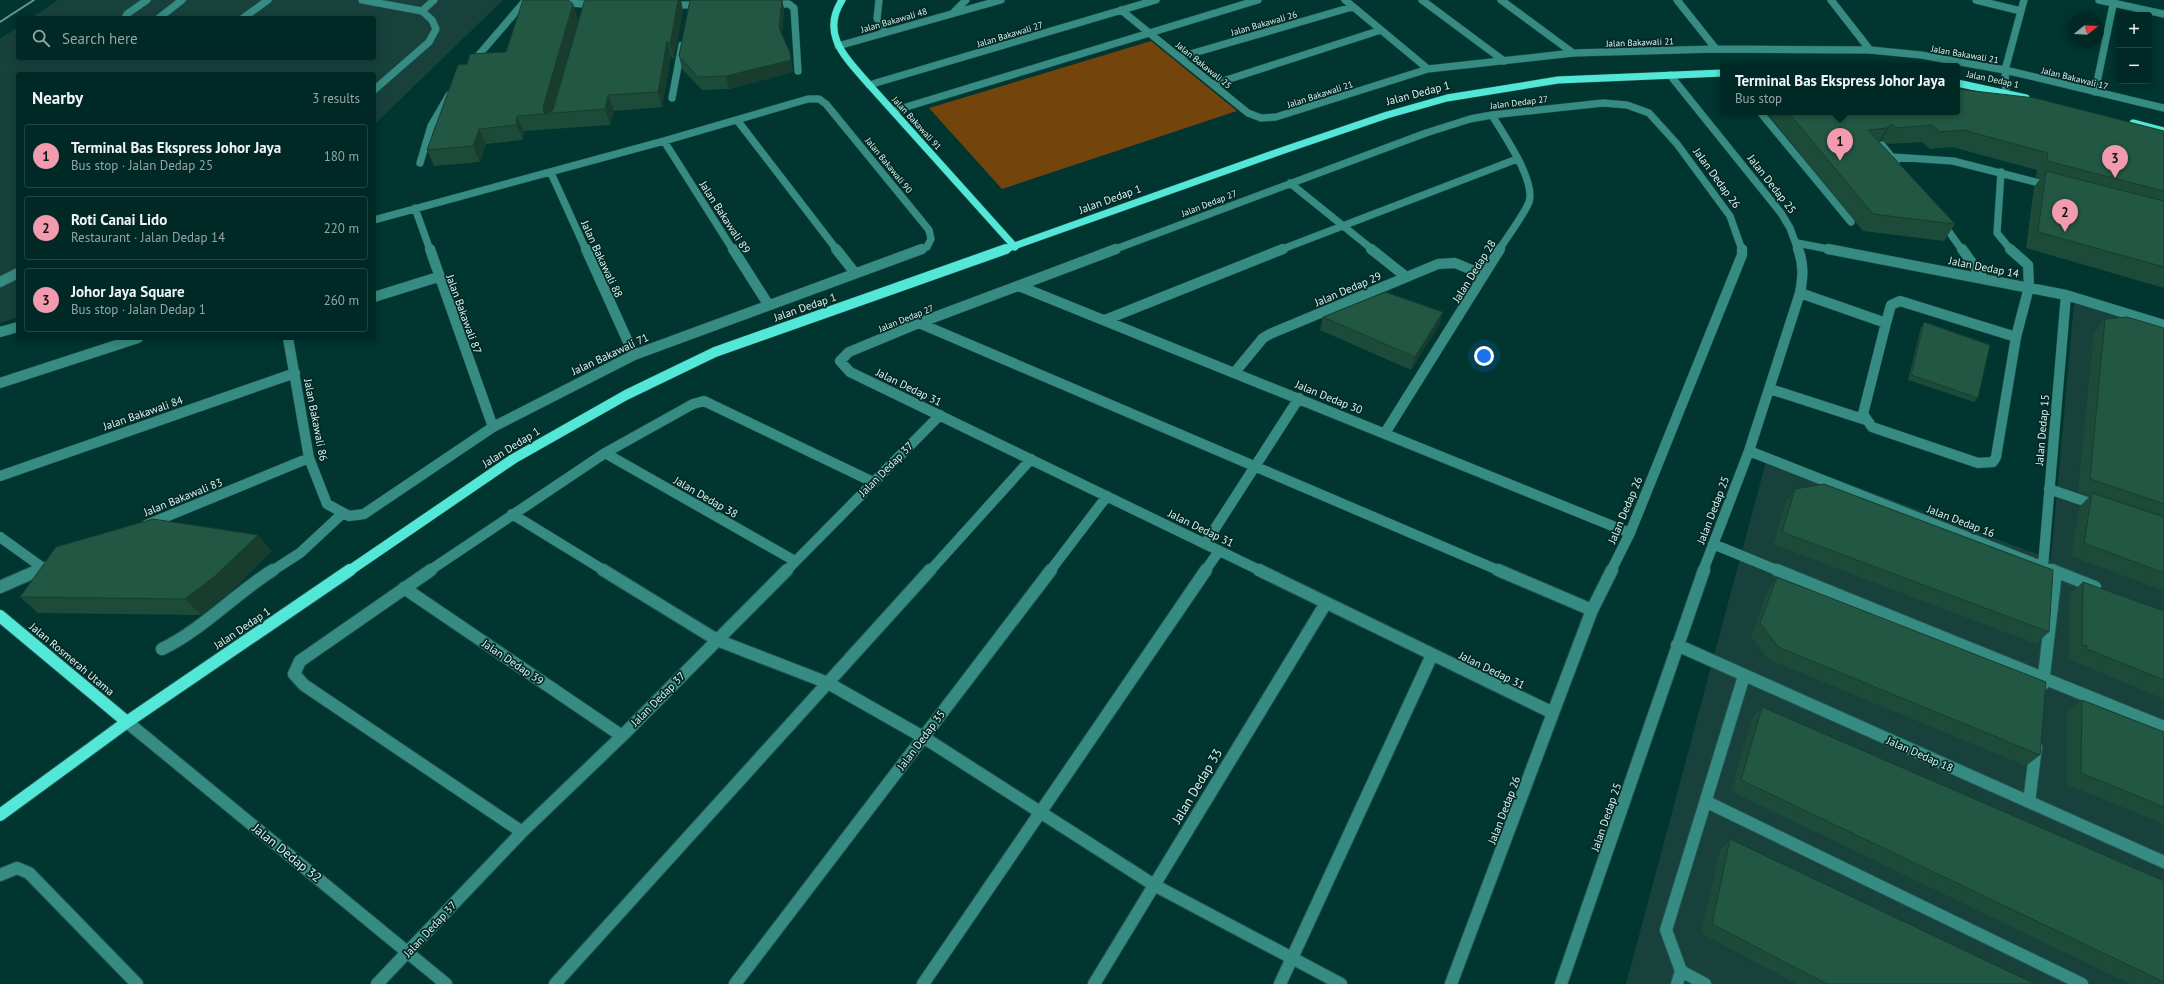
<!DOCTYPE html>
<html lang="en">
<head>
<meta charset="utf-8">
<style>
	:root { --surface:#002824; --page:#0e3431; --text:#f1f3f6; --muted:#95a6a6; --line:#224441; --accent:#f29aae }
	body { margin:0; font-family:"PT Sans",sans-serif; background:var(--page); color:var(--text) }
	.controls { position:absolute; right:12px; top:12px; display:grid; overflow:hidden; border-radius:4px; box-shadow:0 2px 10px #0003 }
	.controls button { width:36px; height:36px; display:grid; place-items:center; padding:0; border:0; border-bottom:1px solid var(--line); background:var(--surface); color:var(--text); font:20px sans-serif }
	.compass { position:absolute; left:2068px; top:12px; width:36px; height:36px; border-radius:50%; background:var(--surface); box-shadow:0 2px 10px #0003; rotate:72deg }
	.you { position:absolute; left:1484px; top:356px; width:14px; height:14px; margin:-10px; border:3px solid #fff; border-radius:50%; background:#1a73e8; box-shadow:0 0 0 6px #1a73e833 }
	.badge { display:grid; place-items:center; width:26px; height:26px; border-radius:50%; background:var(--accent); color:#111; font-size:13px; font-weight:700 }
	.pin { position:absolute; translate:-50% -33px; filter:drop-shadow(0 1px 2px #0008) }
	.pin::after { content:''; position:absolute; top:21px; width:14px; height:12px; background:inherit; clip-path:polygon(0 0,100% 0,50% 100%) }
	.popup { position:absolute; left:1720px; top:63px; width:240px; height:52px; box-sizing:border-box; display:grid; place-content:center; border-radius:4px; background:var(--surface); filter:drop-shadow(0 1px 3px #0005); font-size:13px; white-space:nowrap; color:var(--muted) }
	.popup b { font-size:15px; color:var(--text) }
	.popup::after { content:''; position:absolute; left:50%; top:100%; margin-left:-8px; border:8px solid transparent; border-top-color:var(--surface) }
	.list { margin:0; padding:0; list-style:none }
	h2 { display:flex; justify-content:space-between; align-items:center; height:52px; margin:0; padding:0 16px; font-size:17px }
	h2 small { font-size:13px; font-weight:400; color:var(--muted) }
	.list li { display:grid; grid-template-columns:26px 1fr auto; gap:12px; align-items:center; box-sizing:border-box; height:64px; margin:0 8px 8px; padding:0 8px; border:1px solid var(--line); border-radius:4px }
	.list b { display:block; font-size:15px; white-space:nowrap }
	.list p { margin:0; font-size:13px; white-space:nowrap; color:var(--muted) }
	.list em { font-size:13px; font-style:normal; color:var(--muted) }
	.icon { flex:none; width:22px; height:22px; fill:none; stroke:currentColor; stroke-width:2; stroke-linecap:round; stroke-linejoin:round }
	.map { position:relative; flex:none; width:2164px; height:984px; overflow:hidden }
	.search { position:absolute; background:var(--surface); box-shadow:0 2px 10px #0003; left:16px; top:16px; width:360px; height:44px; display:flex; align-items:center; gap:10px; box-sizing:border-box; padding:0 14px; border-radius:4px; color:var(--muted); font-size:15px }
	.panel { position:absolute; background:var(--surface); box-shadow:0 2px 10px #0003; left:16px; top:72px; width:360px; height:268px; border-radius:4px }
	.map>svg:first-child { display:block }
	.built { fill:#18413c }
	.green { fill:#73450d }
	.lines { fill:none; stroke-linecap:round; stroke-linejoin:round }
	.minor-far2-casing { stroke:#22544f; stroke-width:8 }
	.minor-far1-casing { stroke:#22544f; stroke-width:11 }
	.minor-casing { stroke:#22544f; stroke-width:14 }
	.major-far2-casing { stroke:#22544f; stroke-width:8 }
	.major-far1-casing { stroke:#22544f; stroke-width:11 }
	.major-casing { stroke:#22544f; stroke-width:14 }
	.minor-far2 { stroke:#368c82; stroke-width:7 }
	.minor-far1 { stroke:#368c82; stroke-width:10 }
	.minor { stroke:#368c82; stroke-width:12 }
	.major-far2 { stroke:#53e7d7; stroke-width:7 }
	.major-far1 { stroke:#53e7d7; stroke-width:10 }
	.major { stroke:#53e7d7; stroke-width:12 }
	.rail { stroke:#68928d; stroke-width:2 }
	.wall { fill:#1d4b3a }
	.shaded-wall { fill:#183d2f }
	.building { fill:#225743; stroke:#183d2f }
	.labels { text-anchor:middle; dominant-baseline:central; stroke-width:3.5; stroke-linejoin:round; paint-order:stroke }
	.far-street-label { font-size:9px; fill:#d7f6f1; stroke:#052925 }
	.street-label { font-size:11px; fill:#d7f6f1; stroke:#052925 }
	.near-street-label { font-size:13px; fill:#d7f6f1; stroke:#052925 }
</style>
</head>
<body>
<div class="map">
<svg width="2164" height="984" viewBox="0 0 2164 984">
	<rect width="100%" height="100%" fill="#003530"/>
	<path class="built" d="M 58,0 L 503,0 L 374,125 L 374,74 L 18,74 L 18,317 L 0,323 L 0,39 L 18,27 L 18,58 L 374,58 L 374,18 L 31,18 Z
		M 2074,303 L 2164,331 L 2164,984 L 1626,984 L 1768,454 L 2051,559 Z"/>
	<path class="green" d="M 1151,41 L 1237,111 L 1002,189 L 929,108 Z"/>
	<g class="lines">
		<g class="minor-far2-casing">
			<path id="minor-far2" d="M 362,0 L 422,11 L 432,20 L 436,29 L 429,42 L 374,90
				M 879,0 L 877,18 L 884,32
				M 1345,0 L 1428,69
				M 1422,0 L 1504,61
				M 1501,0 L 1573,53
				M 1677,0 L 1716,49
				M 1831,0 L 1870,50
				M 1976,0 L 2021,11
				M 2099,0 L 2164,14
				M 559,2 L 595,5
				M 769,4 L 789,4 L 794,8 L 798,71
				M 669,5 L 701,5
				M 1121,10 L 1248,113 L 1261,118 L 1276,117 L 1428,69 L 1573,53 L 1716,49 L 1870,50 L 1921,55 L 2005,70 L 2164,108
				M 422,11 L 434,0
				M 953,13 L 966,0
				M 125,18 L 127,14 L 147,0
				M 159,18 L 182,0
				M 243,18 L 268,0
				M 838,46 L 1001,0
				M 1180,57 L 1352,7
				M 471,64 L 526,0
				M 1670,75 L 1781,213 L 1790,228 L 1798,250
				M 1214,84 L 1381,30
				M 869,85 L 1156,0
				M 2095,92 L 2114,0
				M 2006,94 L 2005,70 L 2024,0
				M 672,98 L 682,45
				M 893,111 L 1258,0
				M 1760,112 L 1851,222
				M 1492,115 C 1503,134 1536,180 1529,202 C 1524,215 1507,237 1499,250
				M 737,120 L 837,250
				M 664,141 L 733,250
				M 1882,145 L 1896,162
				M 1892,157 L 1953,161 L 2051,186
				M 420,163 L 431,126 L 449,95
				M 2001,172 L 1997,233 L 2011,250
				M 551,173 L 586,250
				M 1290,183 L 1373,250
				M 415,208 L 430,250
				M 374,220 L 664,141 L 808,99 L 819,99 L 826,104 L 929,230 L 931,239 L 927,247 L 919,250
				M 1942,222 L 1962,250
				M 1797,243 L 1833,250
				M 1113,250 L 1426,133 L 1470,119 L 1492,115 L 1603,103 L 1627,105 L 1649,113 L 1677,144 L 1730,216 L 1742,250
				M 1280,250 L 1517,159"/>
		</g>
		<g class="minor-far1-casing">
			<path id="minor-far1" d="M 430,249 L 493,427
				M 586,249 L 634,355
				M 733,249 L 768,304
				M 836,249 L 855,273
				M 1116,249 L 919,323 L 849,352 L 840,361 L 850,372 L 1261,571
				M 1371,249 L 1405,276
				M 1828,249 L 2066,295 L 2164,325
				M 1962,249 L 1983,278
				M 0,282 L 18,273
				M 1019,286 L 1630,533
				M 1800,293 L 1886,323 L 1863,414 L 1872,427 L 1978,463 L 1993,462 L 1996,457 L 2016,337 L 2029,287 L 2028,265 L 2010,249
				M 374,297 L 438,277
				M 1105,320 L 1283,249
				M 919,323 L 1500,571
				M 1886,323 L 1891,305 L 1900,301 L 2016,337
				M 0,332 L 18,327
				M 288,338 L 309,458 L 327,504 L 349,516 L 364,514 L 493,427 L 634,355 L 922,249
				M 1235,372 L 1263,338 L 1270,334 L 1438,264 L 1455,263 L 1484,275
				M 0,383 L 138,338
				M 1770,389 L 1866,420
				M 1385,433 L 1500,249
				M 1749,451 L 2054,571
				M 605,453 L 795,561
				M 0,476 L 295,373
				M 2049,489 L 2096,505
				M 512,514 L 605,571
				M 146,525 L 309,458
				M 0,537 L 43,568
				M 1205,544 L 1299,398
				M 1713,544 L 1779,571
				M 2043,566 L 2066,295
				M 36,571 L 52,564
				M 272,571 L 300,553 L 343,513
				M 429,571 L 605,453 L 693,404 L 704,401 L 873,482
				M 786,571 L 940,415
				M 930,571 L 1031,459
				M 1050,571 L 1107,496
				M 1205,571 L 1219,551
				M 1611,571 L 1630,533 L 1742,255 L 1742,249
				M 1703,571 L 1749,451 L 1800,293 C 1803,277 1804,264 1798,249"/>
		</g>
		<g class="minor-casing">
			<path id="minor" d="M 431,570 L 300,661 L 294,674 L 304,685 L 522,832
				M 603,570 L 717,640 L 828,683 L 923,737 L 1154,885 L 1341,984
				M 1259,570 L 1553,713
				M 1498,570 L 1592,610
				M 1777,570 L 2164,727
				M 2052,570 L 2095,587
				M 0,587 L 39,570
				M 404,588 L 622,736
				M 1677,645 L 2164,862
				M 162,649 C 203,629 235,594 273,570
				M 2043,684 L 2056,572
				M 1553,713 L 1592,610 L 1612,570
				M 127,722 L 446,984
				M 1707,802 L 2082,984
				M 2029,802 L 2036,747
				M 0,875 L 17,868 L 29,873 L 137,984
				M 1681,971 L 1666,930 L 1744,676
				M 1681,971 L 1705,984
				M 377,984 L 522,832 L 622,736 L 787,570
				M 555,984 L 930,570
				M 735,984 L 1051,570
				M 923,984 L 1206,570
				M 1094,984 L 1326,603
				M 1280,984 L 1432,655
				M 1451,984 L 1553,713
				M 1561,984 L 1704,570
				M 1677,984 L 1681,971"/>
		</g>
		<g class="major-far2-casing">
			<path id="major-far2" d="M 842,0 C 821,33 844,56 865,80 L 1015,247
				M 1957,83 L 2026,98
				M 2133,123 L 2164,131
				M 1003,250 L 1287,149 L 1387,115 L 1447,98 L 1558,80 L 1723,73"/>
		</g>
		<g class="major-far1-casing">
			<path id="major-far1" d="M 349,571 L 513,459 L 626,395 L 715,352 L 1006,249"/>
		</g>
		<g class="major-casing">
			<path id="major" d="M 0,616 L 127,722
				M 0,815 L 127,722 L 350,570"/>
		</g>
		<use href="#minor-far2" class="minor-far2"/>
		<use href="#minor-far1" class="minor-far1"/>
		<use href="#minor" class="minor"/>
		<use href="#major-far2" class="major-far2"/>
		<use href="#major-far1" class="major-far1"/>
		<use href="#major" class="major"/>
		<path class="rail" d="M 0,22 L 34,0"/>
	</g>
	<path class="wall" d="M 690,0 L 782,0 L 784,9 L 782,35 L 790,53 L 793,72 L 729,89 L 702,90 L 682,69 L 679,56 Z
		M 573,4 L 578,19 L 553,110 L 683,10 L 674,59 L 671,56 L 662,107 L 614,111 L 610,125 L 524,131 L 523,140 L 486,144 L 480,162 L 434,166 L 427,150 L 467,64 L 506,52 Z
		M 1766,112 L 1957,112 L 2164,131 L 2164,288 L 2026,248 L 2034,187 L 2040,179 L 2036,177 L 2037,170 L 1952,147 L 1930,149 L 1922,142 L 1888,144 L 1882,140 L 1879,142 L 1955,224 L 1944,241 L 1863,231 Z
		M 1443,312 L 1439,325 L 1411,370 L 1320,330 L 1323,317 Z
		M 2105,319 L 2164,328 L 2164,591 L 2071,556 L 2080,506 L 2090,496 L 2078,491 L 2094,332 Z
		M 1924,322 L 1978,398 L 1974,402 L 1908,380 L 1921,327 Z
		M 1795,489 L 2049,632 L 2036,644 L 1773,544 L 1786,502 Z
		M 272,551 L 230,592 L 201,615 L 38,613 L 20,597 Z
		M 1777,577 L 2040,755 L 2026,766 L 1768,659 L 1751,636 L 1768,590 Z
		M 2083,582 L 2164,611 L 2164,699 L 2073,661 L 2073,659 L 2069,657 L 2070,594 Z
		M 2082,700 L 2164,732 L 2164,824 L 2066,784 L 2067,711 Z
		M 1762,707 L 2164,881 L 2164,984 L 2130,984 L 1731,791 L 1752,719 Z
		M 1730,839 L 2035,984 L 1797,984 L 1701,933 L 1720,850 Z"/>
	<path class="shaded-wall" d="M 678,0 L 681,0 L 683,10 L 674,59 L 670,44 Z
		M 782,0 L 784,9 L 781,41 L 779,28 Z
		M 573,4 L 578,19 L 552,113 L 545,114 L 543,107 Z
		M 667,41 L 671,56 L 662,107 L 658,92 Z
		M 790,53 L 793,72 L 729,89 L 726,76 Z
		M 608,95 L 614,111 L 610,125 L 605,109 Z
		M 517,116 L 524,131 L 523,140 L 516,125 Z
		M 1891,124 L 1882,140 L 1877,145 L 1887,128 Z
		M 479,129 L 486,144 L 480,162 L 473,146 Z
		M 1443,312 L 1439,325 L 1411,370 L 1415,357 Z
		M 258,535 L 272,551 L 230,592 L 201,615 L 185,599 Z"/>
	<path class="building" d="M 523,0 L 568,0 L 573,4 L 543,107 L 544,112 L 547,113 L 553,110 L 584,2 L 586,0 L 678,0 L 670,44 L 667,41 L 658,92 L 608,95 L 605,109 L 517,116 L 516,125 L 479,129 L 473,146 L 427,150 L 458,65 L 467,64 L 470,54 L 506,52 Z
		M 690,0 L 782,0 L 779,28 L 790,53 L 791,60 L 726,76 L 698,77 L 679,56 Z
		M 1957,89 L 2035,98 L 2164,131 L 2164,191 L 2047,161 L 2048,153 L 1963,130 L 1940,132 L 1932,125 L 1897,128 L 1891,124 L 1887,128 L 1868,130 L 1955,224 L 1873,214 L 1788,112 L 1957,112 Z
		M 2046,171 L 2164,201 L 2164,267 L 2038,232 Z
		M 1385,292 L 1443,312 L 1415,357 L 1323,317 Z
		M 2127,317 L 2164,328 L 2164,504 L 2090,479 L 2105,319 Z
		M 1924,322 L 1990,345 L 1978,398 L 1911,375 Z
		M 1824,484 L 2053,570 L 2049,632 L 1782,532 L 1795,489 Z
		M 2092,493 L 2164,517 L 2164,573 L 2084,543 Z
		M 153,519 L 258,535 L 215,576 L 185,599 L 20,597 L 56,547 Z
		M 1777,577 L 2046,682 L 2040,755 L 1778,647 L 1760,623 Z
		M 2083,582 L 2164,611 L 2164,680 L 2087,649 L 2087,646 L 2082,645 Z
		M 2082,700 L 2164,732 L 2164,807 L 2081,773 Z
		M 1762,707 L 2164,881 L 2164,982 L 1741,780 Z
		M 1730,839 L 2035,984 L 1827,984 L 1712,924 Z"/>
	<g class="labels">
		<g class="far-street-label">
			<text transform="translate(894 20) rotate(-16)">Jalan Bakawali 48</text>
			<text transform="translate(1264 23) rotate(-16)">Jalan Bakawali 26</text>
			<text transform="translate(1010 34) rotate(-17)">Jalan Bakawali 27</text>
			<text transform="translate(1640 42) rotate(-2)">Jalan Bakawali 21</text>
			<text transform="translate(1965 54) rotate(10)">Jalan Bakawali 21</text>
			<text transform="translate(1204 65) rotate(39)">Jalan Bakawali 25</text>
			<text transform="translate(2075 78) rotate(14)">Jalan Bakawali 17</text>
			<text transform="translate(1993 79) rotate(12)">Jalan Dedap 1</text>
			<text transform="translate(1320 94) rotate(-18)">Jalan Bakawali 21</text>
			<text transform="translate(1519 102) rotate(-7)">Jalan Dedap 27</text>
			<text transform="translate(917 123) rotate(48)">Jalan Bakawali 91</text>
			<text transform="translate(889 165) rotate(51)">Jalan Bakawali 90</text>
			<text transform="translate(1209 203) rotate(-21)">Jalan Dedap 27</text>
			<text transform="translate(906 318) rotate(-22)">Jalan Dedap 27</text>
		</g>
		<g class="street-label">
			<text transform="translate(1418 93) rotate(-15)">Jalan Dedap 1</text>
			<text transform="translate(1717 178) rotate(54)">Jalan Dedap 26</text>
			<text transform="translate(1772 184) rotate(52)">Jalan Dedap 25</text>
			<text transform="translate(1110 199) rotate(-20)">Jalan Dedap 1</text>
			<text transform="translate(725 217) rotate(57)">Jalan Bakawali 89</text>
			<text transform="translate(602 259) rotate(65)">Jalan Bakawali 88</text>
			<text transform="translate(1984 267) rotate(11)">Jalan Dedap 14</text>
			<text transform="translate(1474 271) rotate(-58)">Jalan Dedap 28</text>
			<text transform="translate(1348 289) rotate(-23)">Jalan Dedap 29</text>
			<text transform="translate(805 307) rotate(-19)">Jalan Dedap 1</text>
			<text transform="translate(464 314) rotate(70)">Jalan Bakawali 87</text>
			<text transform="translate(610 354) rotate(-25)">Jalan Bakawali 71</text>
			<text transform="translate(909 387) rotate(26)">Jalan Dedap 31</text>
			<text transform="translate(1329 397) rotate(22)">Jalan Dedap 30</text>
			<text transform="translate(143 413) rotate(-19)">Jalan Bakawali 84</text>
			<text transform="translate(316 420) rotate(79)">Jalan Bakawali 86</text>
			<text transform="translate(2042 430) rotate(-85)">Jalan Dedap 15</text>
			<text transform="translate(511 447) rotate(-32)">Jalan Dedap 1</text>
			<text transform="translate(886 469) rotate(-45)">Jalan Dedap 37</text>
			<text transform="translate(183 497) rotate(-22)">Jalan Bakawali 83</text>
			<text transform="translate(706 497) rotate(30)">Jalan Dedap 38</text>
			<text transform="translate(1625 510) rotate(-67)">Jalan Dedap 26</text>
			<text transform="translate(1713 510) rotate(-69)">Jalan Dedap 25</text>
			<text transform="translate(1961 521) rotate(21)">Jalan Dedap 16</text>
			<text transform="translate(1201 528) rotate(26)">Jalan Dedap 31</text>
			<text transform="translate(242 628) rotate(-34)">Jalan Dedap 1</text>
			<text transform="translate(72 659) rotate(40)">Jalan Rosmerah Utama</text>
			<text transform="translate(513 662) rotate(34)">Jalan Dedap 39</text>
			<text transform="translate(1492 670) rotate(26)">Jalan Dedap 31</text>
			<text transform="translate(658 699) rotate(-45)">Jalan Dedap 37</text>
			<text transform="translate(921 740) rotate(-53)">Jalan Dedap 35</text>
			<text transform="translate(1920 754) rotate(24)">Jalan Dedap 18</text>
			<text transform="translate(1504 810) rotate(-69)">Jalan Dedap 26</text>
			<text transform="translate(1606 817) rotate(-71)">Jalan Dedap 25</text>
			<text transform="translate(430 929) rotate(-47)">Jalan Dedap 37</text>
		</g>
		<g class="near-street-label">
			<text transform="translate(1197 786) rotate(-59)">Jalan Dedap 33</text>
			<text transform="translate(287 853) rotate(39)">Jalan Dedap 32</text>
		</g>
	</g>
</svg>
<div class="controls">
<button>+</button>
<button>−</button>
</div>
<svg class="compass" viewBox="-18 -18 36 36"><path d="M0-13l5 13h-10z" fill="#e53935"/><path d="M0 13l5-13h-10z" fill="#95a6a6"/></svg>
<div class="you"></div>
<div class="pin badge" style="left:1840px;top:161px">1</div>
<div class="popup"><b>Terminal Bas Ekspress Johor Jaya</b>Bus stop</div>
<div class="pin badge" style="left:2065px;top:232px">2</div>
<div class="pin badge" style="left:2115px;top:178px">3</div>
<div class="search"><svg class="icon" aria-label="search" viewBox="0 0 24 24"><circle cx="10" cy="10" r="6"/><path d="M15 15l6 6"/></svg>Search here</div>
<section class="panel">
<h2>Nearby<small>3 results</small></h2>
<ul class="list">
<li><span class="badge">1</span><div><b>Terminal Bas Ekspress Johor Jaya</b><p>Bus stop · Jalan Dedap 25</p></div><em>180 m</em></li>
<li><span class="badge">2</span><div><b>Roti Canai Lido</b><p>Restaurant · Jalan Dedap 14</p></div><em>220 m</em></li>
<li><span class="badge">3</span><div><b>Johor Jaya Square</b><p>Bus stop · Jalan Dedap 1</p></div><em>260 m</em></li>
</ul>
</section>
</div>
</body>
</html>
